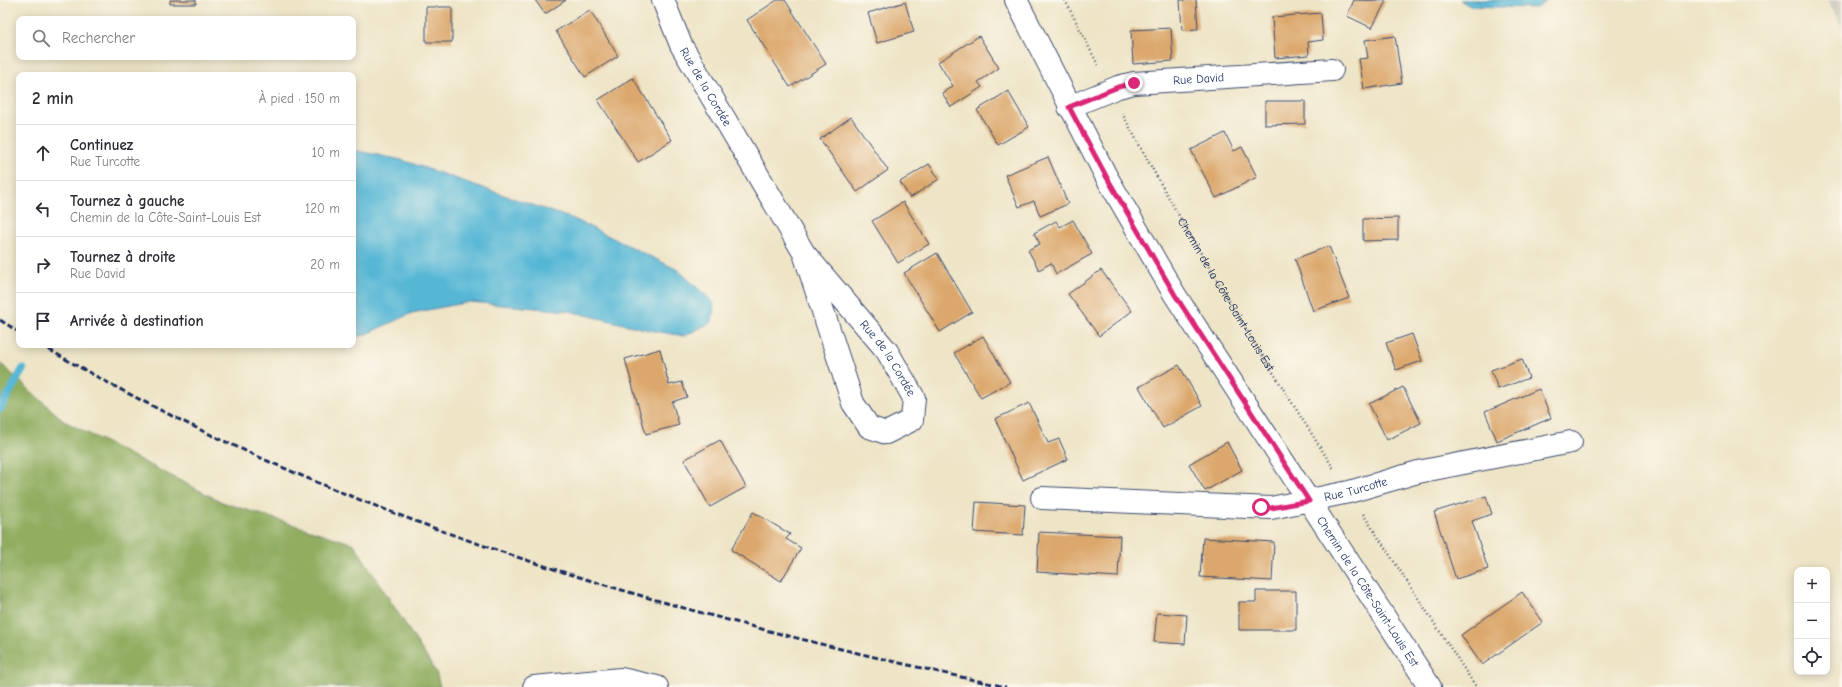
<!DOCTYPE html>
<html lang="fr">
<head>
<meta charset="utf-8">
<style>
	:root { --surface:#fff; --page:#f2f2f3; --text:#2b2b33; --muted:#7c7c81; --line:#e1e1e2 }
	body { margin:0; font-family:"Comic Neue",sans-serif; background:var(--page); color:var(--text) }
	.controls { position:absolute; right:12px; bottom:12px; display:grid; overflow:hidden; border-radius:8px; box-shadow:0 2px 10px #0003 }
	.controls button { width:36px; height:36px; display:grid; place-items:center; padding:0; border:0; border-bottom:1px solid var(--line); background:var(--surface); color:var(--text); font:20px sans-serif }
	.stop { position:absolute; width:12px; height:12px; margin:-9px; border:3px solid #db2777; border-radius:50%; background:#fff }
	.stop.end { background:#db2777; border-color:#fff; box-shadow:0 1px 4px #0008 }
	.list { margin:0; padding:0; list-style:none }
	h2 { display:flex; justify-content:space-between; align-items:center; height:52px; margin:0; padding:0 16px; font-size:17px }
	h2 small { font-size:13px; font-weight:400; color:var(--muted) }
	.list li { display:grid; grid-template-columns:26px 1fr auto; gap:12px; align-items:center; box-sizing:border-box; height:56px; padding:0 16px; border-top:1px solid var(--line) }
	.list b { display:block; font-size:15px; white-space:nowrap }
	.list p { margin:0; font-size:13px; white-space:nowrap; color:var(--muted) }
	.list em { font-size:13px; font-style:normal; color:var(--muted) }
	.icon { flex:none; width:22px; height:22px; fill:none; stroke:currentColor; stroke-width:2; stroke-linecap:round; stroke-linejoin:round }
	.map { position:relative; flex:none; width:1842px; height:687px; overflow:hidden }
	.search { position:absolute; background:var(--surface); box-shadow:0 2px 10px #0003; left:16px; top:16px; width:340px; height:44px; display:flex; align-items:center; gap:10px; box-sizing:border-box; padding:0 14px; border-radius:8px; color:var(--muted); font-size:15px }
	.panel { position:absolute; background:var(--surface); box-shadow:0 2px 10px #0003; left:16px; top:72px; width:340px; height:276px; border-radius:8px }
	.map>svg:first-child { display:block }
	.industrial { fill:#c8c4b8 }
	.forest { fill:#90ad60; stroke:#566e5f }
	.water { fill:#56b7d5; stroke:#38739a }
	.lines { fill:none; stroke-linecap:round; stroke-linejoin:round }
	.stream { stroke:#56b7d5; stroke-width:8 }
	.building { fill:#dba76c }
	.minor-casing { stroke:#3b4a6e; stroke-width:24 }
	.path { stroke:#3b4a6e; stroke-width:2.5; stroke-dasharray:1 3; stroke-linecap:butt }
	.minor { stroke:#fff; stroke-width:22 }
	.rail { stroke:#1b2f5e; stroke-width:3; stroke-dasharray:6 3; stroke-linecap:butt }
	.route { stroke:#db2777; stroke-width:5 }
	.labels { text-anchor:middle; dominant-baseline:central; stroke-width:4; stroke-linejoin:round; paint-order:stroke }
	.street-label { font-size:12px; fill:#1b2f5e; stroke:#fbf7ec }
</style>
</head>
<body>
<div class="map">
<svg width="1842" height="687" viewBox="0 0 1842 687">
	<rect width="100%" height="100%" fill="#fbf7ec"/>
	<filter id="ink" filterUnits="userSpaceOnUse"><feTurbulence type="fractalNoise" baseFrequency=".025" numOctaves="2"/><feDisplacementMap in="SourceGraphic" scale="8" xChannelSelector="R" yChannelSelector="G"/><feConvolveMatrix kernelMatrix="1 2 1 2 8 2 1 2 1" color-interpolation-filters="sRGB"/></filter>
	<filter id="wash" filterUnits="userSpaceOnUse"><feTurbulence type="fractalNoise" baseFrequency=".012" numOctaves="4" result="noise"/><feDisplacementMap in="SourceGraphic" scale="16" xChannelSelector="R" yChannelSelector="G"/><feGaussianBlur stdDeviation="0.9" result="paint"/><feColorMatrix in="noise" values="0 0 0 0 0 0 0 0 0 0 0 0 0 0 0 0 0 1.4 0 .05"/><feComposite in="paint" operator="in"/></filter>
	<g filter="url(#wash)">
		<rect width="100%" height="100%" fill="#eee4c6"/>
		<path class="industrial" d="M 1827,0 L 1842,0 L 1842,27 Z"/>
		<path class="forest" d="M 0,363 L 64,421 L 222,502 L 354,544 L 436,672 L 440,687 L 0,687 Z"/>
		<path class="water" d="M 1460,0 L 1547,0 L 1536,8 L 1470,6 Z
			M 353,150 L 402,160 L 576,220 L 678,270 L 714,303 L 712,322 L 684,336 L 649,330 L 569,311 L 469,302 L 412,313 L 364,335 L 353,337 Z"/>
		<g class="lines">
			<path class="stream" d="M 0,409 L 23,369"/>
		</g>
		<g id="blocks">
			<path class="building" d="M 170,0 L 196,0 L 196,4 L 170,4 Z
				M 535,0 L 566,0 L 545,14 Z
				M 777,0 L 785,0 L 826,64 L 790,87 L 747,20 Z
				M 1180,0 L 1196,0 L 1198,29 L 1182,30 Z
				M 1354,0 L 1386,1 L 1372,28 L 1347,16 Z
				M 905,2 L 914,32 L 877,43 L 868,13 Z
				M 426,7 L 452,7 L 452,42 L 426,42 Z
				M 590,10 L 618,56 L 585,77 L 556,31 Z
				M 1321,13 L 1323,40 L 1308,42 L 1309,55 L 1275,58 L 1272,17 Z
				M 1171,28 L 1173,61 L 1133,64 L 1131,30 Z
				M 979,36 L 999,68 L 978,82 L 982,87 L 951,107 L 942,93 L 953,86 L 938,62 Z
				M 1395,36 L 1402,83 L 1364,89 L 1359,59 L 1368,58 L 1365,40 Z
				M 633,78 L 672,140 L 638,162 L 598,100 Z
				M 1008,91 L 1029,127 L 998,145 L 977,110 Z
				M 1265,101 L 1305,101 L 1305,124 L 1265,125 Z
				M 851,117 L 888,170 L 857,192 L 820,139 Z
				M 1225,133 L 1234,151 L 1242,147 L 1257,177 L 1216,198 L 1191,150 Z
				M 1048,157 L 1068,204 L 1040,216 L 1034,201 L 1019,207 L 1005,175 Z
				M 929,164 L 939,179 L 910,198 L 900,182 Z
				M 903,202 L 929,244 L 898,263 L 872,221 Z
				M 1398,218 L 1398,240 L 1363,241 L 1363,219 Z
				M 1073,220 L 1092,254 L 1056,274 L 1051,263 L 1039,270 L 1028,250 L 1040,244 L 1034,233 L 1056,221 L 1060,227 Z
				M 1329,246 L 1349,298 L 1313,311 L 1295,259 Z
				M 937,253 L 972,312 L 940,332 L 904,273 Z
				M 1101,270 L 1132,311 L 1099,336 L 1068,294 Z
				M 1412,334 L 1422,361 L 1396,370 L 1386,343 Z
				M 983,336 L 1010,382 L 981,398 L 954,353 Z
				M 660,349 L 669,385 L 682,382 L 687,397 L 672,402 L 679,425 L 646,434 L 625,359 Z
				M 1522,359 L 1529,378 L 1498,389 L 1491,370 Z
				M 1179,365 L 1202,406 L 1163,428 L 1139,387 Z
				M 1403,387 L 1421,423 L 1387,440 L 1369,404 Z
				M 1539,389 L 1551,418 L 1497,441 L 1485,412 Z
				M 1029,403 L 1048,443 L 1059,439 L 1068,459 L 1023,480 L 995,419 Z
				M 720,440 L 746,487 L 710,507 L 684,460 Z
				M 1227,442 L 1242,470 L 1205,491 L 1189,464 Z
				M 1486,496 L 1492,514 L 1472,521 L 1488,569 L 1456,579 L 1434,512 Z
				M 976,502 L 1025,505 L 1023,535 L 974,532 Z
				M 753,512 L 790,534 L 786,539 L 801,548 L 781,581 L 731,550 Z
				M 1039,532 L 1120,536 L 1118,577 L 1037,572 Z
				M 1203,538 L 1274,542 L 1272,581 L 1200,577 Z
				M 1256,591 L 1296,591 L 1296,630 L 1239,630 L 1239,602 L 1256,602 Z
				M 1522,592 L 1543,622 L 1482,665 L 1461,635 Z
				M 1157,613 L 1187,615 L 1185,644 L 1154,642 Z"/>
		</g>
	</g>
	<g filter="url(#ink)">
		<use href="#blocks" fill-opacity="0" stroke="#3b4a6e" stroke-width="1"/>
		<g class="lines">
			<g class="minor-casing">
				<g id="minor">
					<path id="s2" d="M 663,0 L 681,45 L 804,253 L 887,351 L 914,398 L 912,420 L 886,433 L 869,427 L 853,403 L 804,253"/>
					<path id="s3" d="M 1016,0 L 1106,176 L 1175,295 L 1430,687"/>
					<path id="s4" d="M 1069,107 L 1118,87 L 1134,83 L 1332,70"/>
					<path id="s5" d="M 1042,498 L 1271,508 L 1349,492 L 1418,472 L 1571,442"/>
					<path d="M 534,687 L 621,679 L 657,687"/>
				</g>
			</g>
			<g class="path">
				<path d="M 1065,0 L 1099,67"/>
				<path id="s1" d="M 1122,113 C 1187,235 1260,353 1334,469"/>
				<path d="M 1363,514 L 1476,687"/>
			</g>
			<use href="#minor" class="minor"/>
			<path class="rail" d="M 0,320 L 19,332
				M 41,345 C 343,522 668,613 1006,687"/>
		</g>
	</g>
	<g class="lines" filter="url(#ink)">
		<path class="route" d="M 1134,83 L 1118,87 L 1069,107 L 1106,176 L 1175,295 L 1309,501 L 1271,508 L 1261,507"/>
	</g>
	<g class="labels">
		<g class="street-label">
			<text stroke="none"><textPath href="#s4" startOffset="134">Rue David</textPath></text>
			<text stroke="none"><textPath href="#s2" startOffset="97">Rue de la Cordée</textPath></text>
			<text stroke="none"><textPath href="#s1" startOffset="209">Chemin de la Côte-Saint-Louis Est</textPath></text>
			<text stroke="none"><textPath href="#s2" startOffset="425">Rue de la Cordée</textPath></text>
			<text stroke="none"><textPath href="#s5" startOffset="316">Rue Turcotte</textPath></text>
			<text stroke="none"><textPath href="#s3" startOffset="689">Chemin de la Côte-Saint-Louis Est</textPath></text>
		</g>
	</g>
</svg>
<div class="controls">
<button>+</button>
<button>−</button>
<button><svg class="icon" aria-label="locate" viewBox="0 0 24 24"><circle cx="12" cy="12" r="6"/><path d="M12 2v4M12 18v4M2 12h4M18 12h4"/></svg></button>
</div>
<div class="stop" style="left:1261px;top:507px"></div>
<div class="stop end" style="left:1134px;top:83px"></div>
<div class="search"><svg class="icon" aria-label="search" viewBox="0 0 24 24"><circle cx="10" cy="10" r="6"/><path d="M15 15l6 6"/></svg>Rechercher</div>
<section class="panel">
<h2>2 min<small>À pied · 150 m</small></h2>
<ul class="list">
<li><svg class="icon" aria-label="ahead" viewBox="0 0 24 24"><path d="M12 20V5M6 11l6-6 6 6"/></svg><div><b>Continuez</b><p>Rue Turcotte</p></div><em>10 m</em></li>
<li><svg class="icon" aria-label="left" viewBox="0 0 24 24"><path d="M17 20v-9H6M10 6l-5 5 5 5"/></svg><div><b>Tournez à gauche</b><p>Chemin de la Côte-Saint-Louis Est</p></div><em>120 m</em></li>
<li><svg class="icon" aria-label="right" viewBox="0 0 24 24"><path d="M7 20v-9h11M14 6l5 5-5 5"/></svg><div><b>Tournez à droite</b><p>Rue David</p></div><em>20 m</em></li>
<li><svg class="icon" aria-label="arrive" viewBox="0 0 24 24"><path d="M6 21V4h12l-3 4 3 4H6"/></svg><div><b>Arrivée à destination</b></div></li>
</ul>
</section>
</div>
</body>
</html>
